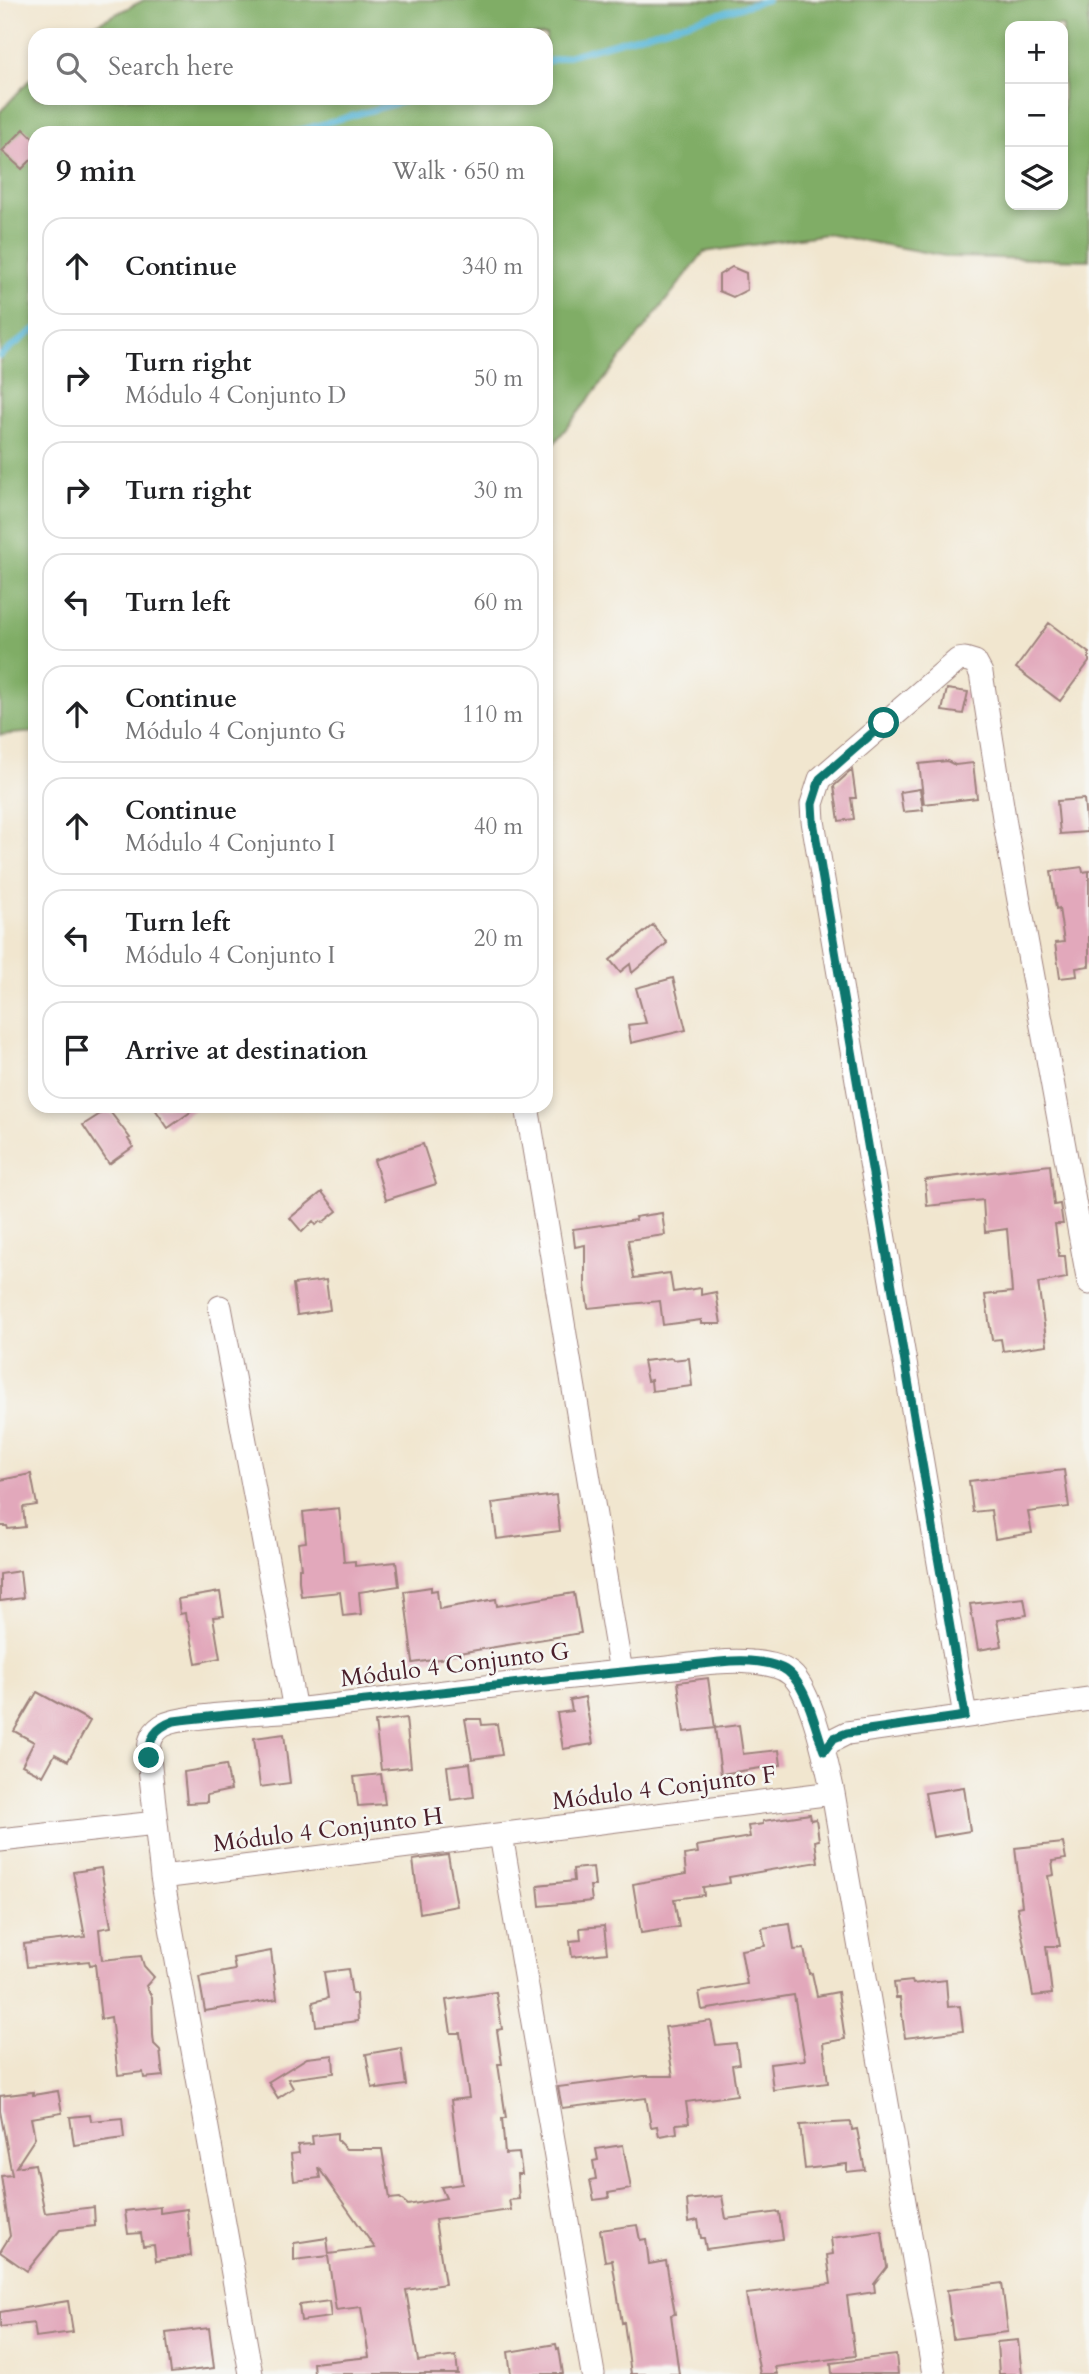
<!DOCTYPE html>
<html lang="en">
<head>
<meta charset="utf-8">
<style>
	:root { --surface:#fff; --page:#f6f6f6; --text:#202124; --muted:#757577; --line:#e0e0e0 }
	body { margin:0; font-family:Cardo,serif; background:var(--page); color:var(--text) }
	.controls { position:absolute; right:21px; top:21px; display:grid; overflow:hidden; border-radius:14px; box-shadow:0 4px 10px #0003 }
	.controls button { width:63px; height:63px; display:grid; place-items:center; padding:0; border:0; border-bottom:2px solid var(--line); background:var(--surface); color:var(--text); font:35px sans-serif }
	.stop { position:absolute; width:21px; height:21px; margin:-16px; border:5px solid #0f766e; border-radius:50%; background:#fff }
	.stop.end { background:#0f766e; border-color:#fff; box-shadow:0 2px 7px #0008 }
	.list { margin:0; padding:0; list-style:none }
	h2 { display:flex; justify-content:space-between; align-items:center; height:91px; margin:0; padding:0 28px; font-size:30px }
	h2 small { font-size:23px; font-weight:400; color:var(--muted) }
	.list li { display:grid; grid-template-columns:46px 1fr auto; gap:21px; align-items:center; box-sizing:border-box; height:98px; margin:0 14px 14px; padding:0 14px; border:2px solid var(--line); border-radius:21px }
	.list b { display:block; font-size:26px; white-space:nowrap }
	.list p { margin:0; font-size:23px; white-space:nowrap; color:var(--muted) }
	.list em { font-size:23px; font-style:normal; color:var(--muted) }
	.icon { flex:none; width:38px; height:38px; fill:none; stroke:currentColor; stroke-width:2; stroke-linecap:round; stroke-linejoin:round }
	.map { position:relative; flex:none; width:1089px; height:2374px; overflow:hidden }
	.search { position:absolute; background:var(--surface); box-shadow:0 4px 10px #0003; left:28px; top:28px; width:525px; height:77px; display:flex; align-items:center; gap:18px; box-sizing:border-box; padding:0 24px; border-radius:21px; color:var(--muted); font-size:26px }
	.panel { position:absolute; background:var(--surface); box-shadow:0 4px 10px #0003; left:28px; top:126px; width:525px; height:987px; border-radius:21px }
	.map>svg:first-child { display:block }
	.forest { fill:#80ad66; stroke:#656648; stroke-width:2; fill-rule:evenodd }
	.lines { fill:none; stroke-linecap:round; stroke-linejoin:round }
	.stream { stroke:#5ab7d8; stroke-width:6 }
	.building { fill:#e2a8bb }
	.minor-casing { stroke:#9e827d; stroke-width:25 }
	.minor { stroke:#fff; stroke-width:23 }
	.route { stroke:#0f766e; stroke-width:9 }
	.labels { text-anchor:middle; dominant-baseline:central; stroke-width:5; stroke-linejoin:round; paint-order:stroke }
	.street-label { font-size:24px; fill:#4a1f2b; stroke:#f6f6f2 }
</style>
</head>
<body>
<div class="map">
<svg width="1089" height="2374" viewBox="0 0 1089 2374">
	<rect width="100%" height="100%" fill="#f6f6f2"/>
	<filter id="ink" filterUnits="userSpaceOnUse"><feTurbulence type="fractalNoise" baseFrequency=".0143" numOctaves="2"/><feDisplacementMap in="SourceGraphic" scale="14" xChannelSelector="R" yChannelSelector="G"/><feConvolveMatrix kernelMatrix="1 2 1 2 8 2 1 2 1" color-interpolation-filters="sRGB"/></filter>
	<filter id="wash" filterUnits="userSpaceOnUse"><feTurbulence type="fractalNoise" baseFrequency=".00686" numOctaves="4" result="noise"/><feDisplacementMap in="SourceGraphic" scale="28" xChannelSelector="R" yChannelSelector="G"/><feGaussianBlur stdDeviation="1.57" result="paint"/><feColorMatrix in="noise" values="0 0 0 0 0 0 0 0 0 0 0 0 0 0 0 0 0 1.4 0 .05"/><feComposite in="paint" operator="in"/></filter>
	<g filter="url(#wash)">
		<rect width="100%" height="100%" fill="#f1e6cf"/>
		<path class="forest" d="M 144,0 L 1089,0 L 1089,260 L 950,257 L 827,234 L 704,252 L 546,454 L 546,133 L 35,133 L 35,732 L 0,735 L 0,112 L 35,74 L 35,98 L 546,98 L 546,35 L 74,35 ZM 1010,26 L 1063,26 L 1063,205 L 1010,205 Z"/>
		<g class="lines">
			<path class="stream" d="M 546,62 L 767,0
				M 290,133 L 416,98
				M 0,356 L 35,329"/>
		</g>
		<g id="blocks">
			<path class="building" d="M 24,129 L 35,140 L 35,156 L 22,169 L 2,151 Z
				M 732,267 L 746,273 L 747,290 L 733,297 L 719,291 L 719,275 Z
				M 1049,623 L 1089,653 L 1089,662 L 1060,701 L 1016,668 Z
				M 947,689 L 968,692 L 963,714 L 942,711 Z
				M 947,761 L 955,765 L 973,763 L 977,798 L 924,804 L 919,764 Z
				M 852,770 L 856,798 L 851,798 L 854,819 L 839,821 L 834,786 Z
				M 920,789 L 923,810 L 903,812 L 900,792 Z
				M 1084,799 L 1087,832 L 1060,834 L 1057,801 Z
				M 1082,867 L 1083,872 L 1089,871 L 1089,966 L 1076,968 L 1077,976 L 1060,978 L 1055,943 L 1064,942 L 1059,908 L 1056,909 L 1051,871 Z
				M 653,925 L 667,943 L 632,973 L 630,964 L 620,972 L 610,960 Z
				M 673,978 L 686,1030 L 631,1043 L 628,1025 L 646,1023 L 636,988 Z
				M 153,1106 L 199,1106 L 168,1128 Z
				M 108,1109 L 130,1138 L 128,1139 L 133,1147 L 109,1164 L 83,1125 Z
				M 423,1144 L 436,1184 L 386,1200 L 374,1160 Z
				M 1050,1165 L 1054,1205 L 1060,1204 L 1063,1224 L 1055,1224 L 1059,1256 L 1065,1256 L 1067,1278 L 1038,1283 L 1047,1345 L 1003,1351 L 1001,1339 L 992,1340 L 985,1295 L 1012,1292 L 1007,1229 L 985,1232 L 983,1200 L 927,1206 L 925,1180 Z
				M 322,1192 L 337,1211 L 322,1223 L 320,1221 L 316,1225 L 313,1221 L 302,1232 L 290,1218 Z
				M 662,1213 L 665,1235 L 628,1240 L 634,1278 L 670,1273 L 673,1292 L 701,1288 L 701,1295 L 716,1292 L 721,1324 L 701,1324 L 701,1320 L 663,1325 L 660,1301 L 588,1308 L 585,1285 L 585,1245 L 575,1247 L 573,1229 L 636,1220 L 635,1217 Z
				M 326,1280 L 330,1310 L 297,1315 L 293,1284 Z
				M 672,1358 L 673,1360 L 689,1358 L 692,1386 L 652,1391 L 651,1380 L 647,1381 L 643,1361 Z
				M 1064,1470 L 1069,1507 L 1028,1512 L 1032,1533 L 995,1539 L 991,1510 L 973,1512 L 969,1481 Z
				M 31,1474 L 37,1505 L 23,1507 L 25,1527 L 8,1529 L 7,1526 L 0,1526 L 0,1480 Z
				M 556,1495 L 560,1531 L 497,1539 L 492,1503 Z
				M 339,1508 L 344,1562 L 355,1561 L 355,1566 L 396,1562 L 399,1586 L 359,1592 L 361,1614 L 343,1616 L 340,1592 L 301,1596 L 299,1581 L 299,1568 L 301,1568 L 298,1543 L 306,1542 L 303,1512 Z
				M 20,1571 L 23,1598 L 0,1601 L 0,1574 Z
				M 431,1587 L 431,1591 L 437,1590 L 439,1609 L 496,1599 L 497,1606 L 574,1593 L 581,1633 L 446,1655 L 446,1658 L 413,1663 L 404,1591 Z
				M 220,1592 L 224,1616 L 213,1617 L 220,1658 L 196,1663 L 188,1621 L 186,1621 L 185,1613 L 180,1614 L 178,1599 Z
				M 1024,1598 L 1027,1615 L 997,1620 L 1002,1646 L 978,1650 L 970,1604 Z
				M 708,1678 L 715,1728 L 739,1725 L 743,1754 L 779,1750 L 781,1765 L 721,1774 L 715,1728 L 684,1732 L 678,1682 Z
				M 37,1692 L 90,1721 L 68,1761 L 55,1754 L 43,1776 L 22,1765 L 34,1742 L 14,1731 Z
				M 585,1697 L 593,1744 L 563,1749 L 557,1713 L 572,1711 L 570,1700 Z
				M 406,1718 L 411,1767 L 381,1770 L 375,1722 Z
				M 465,1719 L 481,1719 L 482,1725 L 497,1724 L 502,1755 L 472,1759 Z
				M 284,1734 L 290,1783 L 260,1787 L 254,1738 Z
				M 470,1763 L 474,1797 L 451,1800 L 447,1766 Z
				M 226,1765 L 231,1790 L 207,1795 L 207,1802 L 187,1803 L 184,1772 Z
				M 381,1774 L 385,1804 L 358,1806 L 354,1777 Z
				M 964,1787 L 970,1831 L 933,1837 L 925,1793 Z
				M 810,1814 L 811,1820 L 816,1819 L 819,1840 L 815,1841 L 818,1862 L 729,1877 L 730,1883 L 703,1887 L 704,1895 L 674,1899 L 679,1927 L 641,1933 L 633,1884 L 686,1874 L 684,1855 L 698,1853 L 697,1846 L 750,1837 L 748,1826 L 763,1824 L 763,1821 Z
				M 1063,1843 L 1066,1859 L 1052,1861 L 1054,1875 L 1048,1876 L 1060,1946 L 1046,1946 L 1052,1994 L 1033,1996 L 1017,1907 L 1022,1906 L 1015,1848 Z
				M 448,1855 L 457,1906 L 420,1913 L 413,1860 Z
				M 593,1867 L 595,1886 L 590,1886 L 592,1901 L 540,1906 L 538,1885 L 574,1881 L 573,1869 Z
				M 101,1868 L 111,1927 L 99,1929 L 102,1960 L 141,1956 L 144,1966 L 154,1977 L 146,1986 L 152,1997 L 153,2035 L 154,2044 L 160,2050 L 163,2076 L 144,2078 L 143,2072 L 118,2075 L 111,2017 L 101,2019 L 95,1964 L 90,1965 L 89,1961 L 27,1967 L 24,1944 L 85,1937 L 73,1872 Z
				M 790,1924 L 794,1950 L 804,1949 L 809,1974 L 812,1973 L 817,1996 L 838,1992 L 845,2039 L 823,2043 L 828,2083 L 773,2090 L 770,2064 L 805,2060 L 794,1995 L 702,2010 L 699,1992 L 747,1984 L 741,1950 L 765,1946 L 762,1928 Z
				M 604,1926 L 607,1953 L 572,1957 L 570,1941 L 581,1940 L 580,1928 Z
				M 271,1951 L 277,1999 L 205,2011 L 199,1977 L 235,1970 L 233,1958 Z
				M 348,1969 L 352,1994 L 356,1994 L 358,2021 L 316,2026 L 313,2002 L 328,1998 L 324,1972 Z
				M 946,1980 L 948,2007 L 960,2006 L 963,2031 L 905,2038 L 900,1998 L 896,1998 L 894,1983 L 912,1981 L 913,1984 Z
				M 496,1992 L 502,2029 L 497,2030 L 502,2064 L 498,2064 L 506,2118 L 502,2118 L 505,2154 L 519,2153 L 522,2174 L 517,2174 L 519,2199 L 509,2200 L 511,2210 L 435,2220 L 445,2284 L 406,2290 L 418,2361 L 456,2356 L 458,2374 L 314,2374 L 313,2363 L 369,2357 L 361,2307 L 336,2310 L 328,2256 L 294,2260 L 294,2243 L 327,2238 L 329,2254 L 375,2248 L 318,2167 L 320,2178 L 294,2181 L 291,2154 L 299,2153 L 298,2145 L 313,2144 L 312,2136 L 337,2133 L 337,2140 L 346,2149 L 382,2149 L 390,2199 L 400,2198 L 408,2205 L 446,2198 L 441,2187 L 462,2184 L 451,2100 L 469,2098 L 460,2033 L 451,2033 L 446,2000 Z
				M 711,2021 L 716,2045 L 736,2043 L 739,2064 L 732,2065 L 737,2095 L 686,2102 L 689,2123 L 676,2124 L 677,2133 L 659,2136 L 657,2126 L 651,2127 L 646,2098 L 562,2108 L 558,2087 L 644,2076 L 673,2076 L 665,2027 Z
				M 401,2048 L 406,2085 L 377,2089 L 377,2087 L 372,2088 L 366,2054 Z
				M 333,2055 L 334,2073 L 288,2079 L 293,2088 L 278,2098 L 268,2082 L 307,2058 Z
				M 58,2091 L 62,2113 L 31,2118 L 35,2138 L 16,2167 L 35,2164 L 45,2213 L 94,2207 L 95,2226 L 60,2230 L 27,2271 L 0,2252 L 10,2236 L 1,2176 L 12,2175 L 0,2111 L 0,2096 L 33,2092 L 33,2095 Z
				M 90,2115 L 91,2121 L 122,2118 L 124,2138 L 74,2145 L 70,2117 Z
				M 851,2122 L 852,2130 L 857,2129 L 865,2170 L 847,2172 L 847,2164 L 805,2169 L 800,2125 Z
				M 623,2145 L 631,2189 L 608,2193 L 609,2198 L 594,2200 L 590,2180 L 596,2179 L 593,2161 L 598,2160 L 596,2149 Z
				M 722,2196 L 726,2219 L 779,2212 L 783,2239 L 706,2249 L 704,2238 L 701,2238 L 698,2220 L 689,2222 L 687,2200 Z
				M 160,2207 L 160,2213 L 187,2209 L 191,2256 L 156,2261 L 154,2245 L 143,2246 L 141,2233 L 128,2234 L 125,2211 Z
				M 637,2225 L 640,2240 L 646,2239 L 649,2264 L 666,2261 L 675,2314 L 671,2315 L 679,2374 L 631,2374 L 624,2322 L 622,2323 L 612,2260 L 605,2261 L 600,2230 Z
				M 882,2231 L 887,2267 L 874,2284 L 875,2292 L 847,2296 L 855,2356 L 775,2367 L 777,2374 L 760,2374 L 746,2294 L 831,2284 L 827,2255 L 833,2254 L 831,2238 Z
				M 1002,2283 L 1008,2332 L 953,2339 L 947,2290 Z
				M 68,2301 L 73,2332 L 36,2337 L 34,2323 L 0,2327 L 0,2312 Z
				M 329,2301 L 331,2317 L 301,2321 L 299,2305 Z
				M 209,2328 L 214,2368 L 171,2373 L 166,2333 Z
				M 1018,2340 L 1022,2374 L 999,2374 L 997,2342 Z
				M 556,2344 L 557,2349 L 559,2348 L 563,2374 L 511,2374 L 508,2352 Z
				M 896,2355 L 898,2374 L 832,2374 L 831,2363 Z"/>
		</g>
	</g>
	<g filter="url(#ink)">
		<use href="#blocks" fill-opacity="0" stroke="#9e827d" stroke-width="2"/>
		<g class="lines">
			<g class="minor-casing">
				<path id="minor" d="M 527,1106 L 621,1672
					M 220,1307 L 295,1710
					M 965,1716 L 813,821 L 812,804 L 820,779 L 958,660 L 965,659 L 975,662 L 981,673 L 1005,824 L 1089,1283
					M 824,1751 L 829,1742 L 847,1733 L 1089,1699
					M 501,1835 L 593,2374
					M 0,1840 L 156,1823
					M 162,1877 L 833,1793
					M 251,2374 L 162,1877 L 149,1758 C 149,1744 149,1735 162,1726 C 181,1714 266,1713 293,1710 C 324,1707 356,1703 388,1699 C 477,1688 567,1676 656,1669 C 685,1666 724,1659 751,1662 C 765,1663 780,1665 791,1674 C 812,1691 827,1765 833,1793 L 934,2374"/>
			</g>
			<use href="#minor" class="minor"/>
		</g>
	</g>
	<g class="lines" filter="url(#ink)">
		<path class="route" d="M 149,1758 C 149,1737 155,1728 174,1721 C 247,1712 319,1707 391,1698 C 486,1687 581,1675 676,1667 C 709,1664 750,1654 782,1668 C 806,1679 815,1727 824,1751 L 834,1738 L 847,1733 L 965,1716 L 813,821 L 812,804 L 820,779 L 884,723"/>
	</g>
	<g class="labels">
		<g class="street-label">
			<text transform="translate(455 1665) rotate(-7)">Módulo 4 Conjunto G</text>
			<text transform="translate(664 1788) rotate(-7)">Módulo 4 Conjunto F</text>
			<text transform="translate(328 1830) rotate(-7)">Módulo 4 Conjunto H</text>
		</g>
	</g>
</svg>
<div class="controls">
<button>+</button>
<button>−</button>
<button><svg class="icon" aria-label="layers" viewBox="0 0 24 24"><path d="M12 4l9 5-9 5-9-5zM3 14l9 5 9-5"/></svg></button>
</div>
<div class="stop" style="left:884px;top:723px"></div>
<div class="stop end" style="left:149px;top:1758px"></div>
<div class="search"><svg class="icon" aria-label="search" viewBox="0 0 24 24"><circle cx="10" cy="10" r="6"/><path d="M15 15l6 6"/></svg>Search here</div>
<section class="panel">
<h2>9 min<small>Walk · 650 m</small></h2>
<ul class="list">
<li><svg class="icon" aria-label="ahead" viewBox="0 0 24 24"><path d="M12 20V5M6 11l6-6 6 6"/></svg><div><b>Continue</b></div><em>340 m</em></li>
<li><svg class="icon" aria-label="right" viewBox="0 0 24 24"><path d="M7 20v-9h11M14 6l5 5-5 5"/></svg><div><b>Turn right</b><p>Módulo 4 Conjunto D</p></div><em>50 m</em></li>
<li><svg class="icon" aria-label="right" viewBox="0 0 24 24"><path d="M7 20v-9h11M14 6l5 5-5 5"/></svg><div><b>Turn right</b></div><em>30 m</em></li>
<li><svg class="icon" aria-label="left" viewBox="0 0 24 24"><path d="M17 20v-9H6M10 6l-5 5 5 5"/></svg><div><b>Turn left</b></div><em>60 m</em></li>
<li><svg class="icon" aria-label="ahead" viewBox="0 0 24 24"><path d="M12 20V5M6 11l6-6 6 6"/></svg><div><b>Continue</b><p>Módulo 4 Conjunto G</p></div><em>110 m</em></li>
<li><svg class="icon" aria-label="ahead" viewBox="0 0 24 24"><path d="M12 20V5M6 11l6-6 6 6"/></svg><div><b>Continue</b><p>Módulo 4 Conjunto I</p></div><em>40 m</em></li>
<li><svg class="icon" aria-label="left" viewBox="0 0 24 24"><path d="M17 20v-9H6M10 6l-5 5 5 5"/></svg><div><b>Turn left</b><p>Módulo 4 Conjunto I</p></div><em>20 m</em></li>
<li><svg class="icon" aria-label="arrive" viewBox="0 0 24 24"><path d="M6 21V4h12l-3 4 3 4H6"/></svg><div><b>Arrive at destination</b></div></li>
</ul>
</section>
</div>
</body>
</html>
